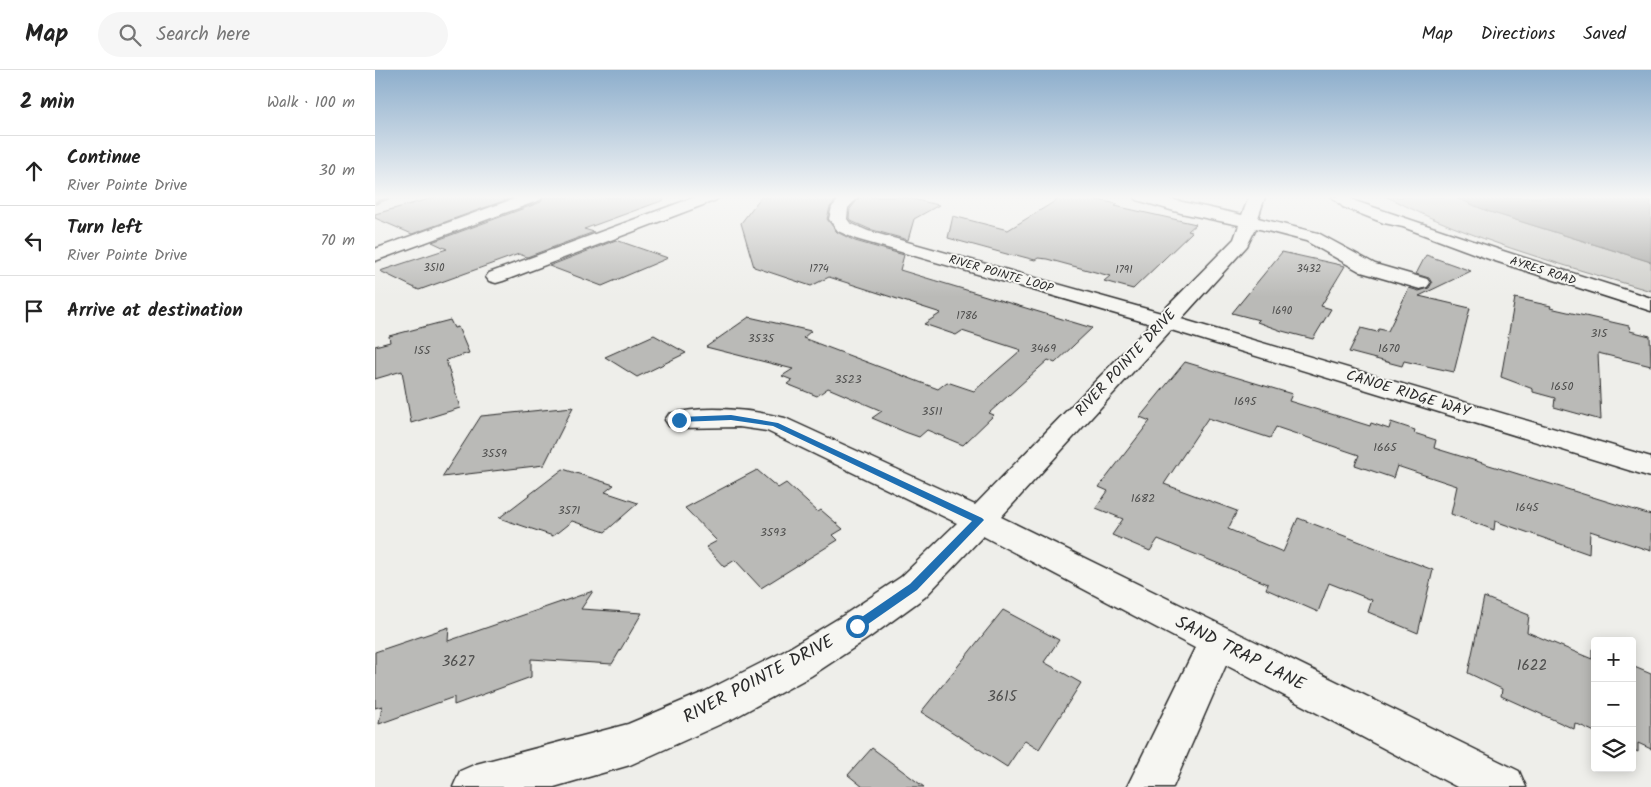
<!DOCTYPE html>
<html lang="en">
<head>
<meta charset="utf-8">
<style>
	:root { --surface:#fff; --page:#f6f6f6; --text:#222; --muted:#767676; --line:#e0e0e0 }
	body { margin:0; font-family:Kalam,sans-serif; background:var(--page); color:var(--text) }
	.controls { position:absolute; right:15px; bottom:15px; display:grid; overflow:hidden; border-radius:5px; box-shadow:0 2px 12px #0003 }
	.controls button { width:45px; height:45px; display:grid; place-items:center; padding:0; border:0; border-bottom:1px solid var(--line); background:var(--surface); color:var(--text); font:25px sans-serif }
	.stop { position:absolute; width:15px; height:15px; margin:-11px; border:4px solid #1f6fb2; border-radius:50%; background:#fff }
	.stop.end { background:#1f6fb2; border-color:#fff; box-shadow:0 1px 5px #0008 }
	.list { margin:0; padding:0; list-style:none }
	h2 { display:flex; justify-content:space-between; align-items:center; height:65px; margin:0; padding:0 20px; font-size:21px }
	h2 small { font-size:16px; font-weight:400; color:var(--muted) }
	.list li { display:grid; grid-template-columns:32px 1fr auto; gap:15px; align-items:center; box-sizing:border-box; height:70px; padding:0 20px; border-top:1px solid var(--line) }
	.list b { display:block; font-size:19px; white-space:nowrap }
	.list p { margin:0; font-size:16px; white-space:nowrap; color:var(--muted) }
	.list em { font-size:16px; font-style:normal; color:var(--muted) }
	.icon { flex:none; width:28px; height:28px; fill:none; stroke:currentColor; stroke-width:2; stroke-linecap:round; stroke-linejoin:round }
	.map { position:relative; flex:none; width:1276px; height:717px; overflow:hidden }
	header { display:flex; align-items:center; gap:30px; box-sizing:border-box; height:70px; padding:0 25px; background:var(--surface); border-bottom:1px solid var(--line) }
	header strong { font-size:24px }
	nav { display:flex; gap:28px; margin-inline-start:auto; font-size:18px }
	.search { width:350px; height:45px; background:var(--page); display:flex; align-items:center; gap:12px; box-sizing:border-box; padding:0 18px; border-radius:28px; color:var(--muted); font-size:19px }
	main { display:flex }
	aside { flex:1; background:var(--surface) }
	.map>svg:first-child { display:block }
	.green { fill:#cececa; stroke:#7c7c7a }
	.water { fill:#a6a6a3; stroke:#757573 }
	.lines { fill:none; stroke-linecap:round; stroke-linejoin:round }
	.stream { fill:#757573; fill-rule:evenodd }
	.building { fill:#babab7; stroke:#2b2b2b }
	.street-casing { stroke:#2b2b2b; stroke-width:3 }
	.secondary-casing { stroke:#2b2b2b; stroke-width:3 }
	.street { fill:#f6f6f2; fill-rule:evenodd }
	.secondary { fill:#f6f6f2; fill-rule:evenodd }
	.route { fill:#1f6fb2 }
	.labels { text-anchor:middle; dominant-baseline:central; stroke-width:4; stroke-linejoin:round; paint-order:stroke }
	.far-number-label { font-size:11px; fill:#4f4f4e }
	.far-street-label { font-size:12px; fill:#2b2b2b; stroke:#f6f6f2 }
	.number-label { font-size:12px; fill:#4f4f4e }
	.street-label { font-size:15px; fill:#2b2b2b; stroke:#f6f6f2 }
	.near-number-label { font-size:15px; fill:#4f4f4e }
	.near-street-label { font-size:18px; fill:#2b2b2b; stroke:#f6f6f2 }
</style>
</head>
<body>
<header>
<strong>Map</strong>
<div class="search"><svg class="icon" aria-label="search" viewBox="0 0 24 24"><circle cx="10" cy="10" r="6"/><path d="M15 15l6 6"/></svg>Search here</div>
<nav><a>Map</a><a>Directions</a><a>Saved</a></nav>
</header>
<main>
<aside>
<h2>2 min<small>Walk · 100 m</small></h2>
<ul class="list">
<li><svg class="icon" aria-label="ahead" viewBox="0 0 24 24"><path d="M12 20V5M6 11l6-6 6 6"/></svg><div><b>Continue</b><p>River Pointe Drive</p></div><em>30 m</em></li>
<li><svg class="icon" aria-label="left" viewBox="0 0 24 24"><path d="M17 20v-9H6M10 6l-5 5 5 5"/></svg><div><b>Turn left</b><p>River Pointe Drive</p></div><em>70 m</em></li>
<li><svg class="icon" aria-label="arrive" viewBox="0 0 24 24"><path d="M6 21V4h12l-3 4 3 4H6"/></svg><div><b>Arrive at destination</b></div></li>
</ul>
</aside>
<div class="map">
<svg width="1276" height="717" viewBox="0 0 1276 717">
	<rect width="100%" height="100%" fill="#eeeeea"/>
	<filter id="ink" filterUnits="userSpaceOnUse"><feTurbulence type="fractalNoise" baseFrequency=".02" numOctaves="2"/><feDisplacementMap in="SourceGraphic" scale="10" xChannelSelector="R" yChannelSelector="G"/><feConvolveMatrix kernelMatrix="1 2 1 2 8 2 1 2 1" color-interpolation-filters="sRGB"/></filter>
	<g filter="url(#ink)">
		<path class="green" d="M 1012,127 L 1079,127 L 1115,142 L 1276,192 L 1276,221 C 1201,199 1126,178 1054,147 C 1040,141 1026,133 1012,127 Z"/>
		<path class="water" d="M 1079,127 L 1276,127 L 1276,192 L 1115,142 Z"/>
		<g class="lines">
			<path class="stream" d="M 12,127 L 20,127 L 0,135 L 0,131 Z"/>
		</g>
		<path class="building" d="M 61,127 L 139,127 L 37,164 L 0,148 L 0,144 Z
			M 169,127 L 288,127 L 289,130 L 209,159 L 219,162 L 152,187 L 144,184 L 44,220 L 5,201 L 72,179 L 57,172 L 166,132 Z
			M 386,127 L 464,127 L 455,137 L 452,149 L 462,162 L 480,171 L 529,185 L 525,200 L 717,258 L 680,293 L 673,290 L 614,343 L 619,345 L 588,375 L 552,360 L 544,367 L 530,362 L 497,348 L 507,341 L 453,318 L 442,326 L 412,314 L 417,310 L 407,306 L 418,299 L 331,277 L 374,247 L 436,261 L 428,268 L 563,319 L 572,312 L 599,321 L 646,280 L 587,261 L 581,265 L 549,254 L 566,243 L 454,207 L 436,216 L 379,197 L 366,153 Z
			M 485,127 L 528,127 L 564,135 L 539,149 L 533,170 L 494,159 L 476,151 L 474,148 L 475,139 Z
			M 687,127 L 707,127 L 743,134 L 740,136 L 821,154 L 813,161 L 817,162 L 758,219 L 729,211 L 735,206 L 672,189 L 663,188 L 660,190 L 641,185 L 639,186 L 573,168 L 578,146 L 633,160 Z
			M 241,170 L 293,188 L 227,216 L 174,196 Z
			M 907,182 L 970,196 L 946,236 L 956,239 L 938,269 L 907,261 L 882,252 L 884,250 L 857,243 Z
			M 1051,185 L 1096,201 L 1044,226 L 1095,238 L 1079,302 L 1029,291 L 1027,296 L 974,282 L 986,258 L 1002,262 L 1004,259 L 1013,261 L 1034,218 L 1044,221 L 1054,218 L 1057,213 L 1054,208 L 1041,204 Z
			M 1140,228 L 1176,236 L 1175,238 L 1254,256 L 1255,261 L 1275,266 L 1276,296 L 1223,283 L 1226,350 L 1179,337 L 1180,328 L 1158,322 L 1158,319 L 1126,307 Z
			M 75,250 L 79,258 L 83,257 L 94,283 L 71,290 L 85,338 L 36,353 L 27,301 L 0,309 L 0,276 L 15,272 L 14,266 Z
			M 279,265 L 311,283 L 262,307 L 230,287 Z
			M 810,292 L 917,324 L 914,331 L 995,356 L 996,353 L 1014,359 L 1016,352 L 1040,360 L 1039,363 L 1061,370 L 1059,378 L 1276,445 L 1276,481 L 1215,461 L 1214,484 L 1120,451 L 1119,460 L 1076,444 L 1082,416 L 1022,396 L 1018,408 L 980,395 L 984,385 L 901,357 L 895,368 L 833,348 L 789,414 L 862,441 L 853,459 L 908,482 L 923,448 L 1058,500 L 1043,563 L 993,542 L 997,530 L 954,513 L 943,542 L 891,519 L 893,514 L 783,469 L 775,481 L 737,465 L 748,449 L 721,438 L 733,421 L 724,417 L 775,351 L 765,347 Z
			M 198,337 L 169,395 L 67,407 L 106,346 Z
			M 188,399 L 239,415 L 230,422 L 263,433 L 230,462 L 197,451 L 178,466 L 124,448 Z
			M 382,400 L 403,418 L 411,413 L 443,442 L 446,440 L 468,459 L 458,465 L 463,470 L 386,518 L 360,490 L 349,497 L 331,477 L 342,471 L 310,438 Z
			M 218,521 L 206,539 L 267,543 L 237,594 L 156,589 L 156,607 L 79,635 L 79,627 L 4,654 L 7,636 L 0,638 L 0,582 L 74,557 L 73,571 Z
			M 1109,527 L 1154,545 L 1152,562 L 1217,589 L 1217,579 L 1220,580 L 1220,662 L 1200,653 L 1199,659 L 1126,626 L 1127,619 L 1093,603 Z
			M 628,540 L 684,570 L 669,592 L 706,613 L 664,679 L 650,670 L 632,697 L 546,642 Z
			M 1257,596 L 1276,604 L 1276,679 L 1263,673 L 1263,682 L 1257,679 Z
			M 497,678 L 549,717 L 488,717 L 473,705 Z"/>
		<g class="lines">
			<g class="street-casing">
				<path id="street" d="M 144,127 L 167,127 L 165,130 L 0,191 L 0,179 Z
					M 320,127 L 343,127 L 341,130 L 128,211 L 121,213 L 114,211 L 111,207 L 114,203 Z
					M 466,127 L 483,127 L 473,138 L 472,149 L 475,153 L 493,161 L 786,243 L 859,169 L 864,155 L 806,143 L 762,130 L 760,127 L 785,127 L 867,145 L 874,127 L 890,127 L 883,148 L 943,163 L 1000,194 L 1052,209 L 1055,213 L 1052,217 L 1045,219 L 986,202 L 931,171 L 881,158 L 872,176 L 806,249 L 1276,387 L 1276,407 L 796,260 L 626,447 L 1144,701 L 1151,717 L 1082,717 L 851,595 L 798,717 L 752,717 L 820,578 L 608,466 L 550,527 L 495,567 L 436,606 L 359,648 L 255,695 L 179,717 L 78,717 L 85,701 L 101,694 L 253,654 L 329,622 L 408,582 L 469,545 L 526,507 L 582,453 L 392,361 L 364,357 L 304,358 L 294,356 L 290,350 L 294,344 C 330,335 374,339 410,348 L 600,435 L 776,254 L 481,169 L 463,161 L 454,149 L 457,137 Z"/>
			</g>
			<g class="secondary-casing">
				<path id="secondary" d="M 957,127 L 975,127 L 980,131 L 1128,181 L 1276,228 L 1276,241 L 1114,189 L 1028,157 L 1009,153 L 968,137 Z"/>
			</g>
			<use href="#street" class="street"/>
			<use href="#secondary" class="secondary"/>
		</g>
	</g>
	<linearGradient id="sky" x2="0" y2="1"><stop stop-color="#8daecc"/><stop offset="0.56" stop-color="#f7f7f6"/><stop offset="1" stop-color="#f7f7f6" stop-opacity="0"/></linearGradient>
	<rect width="1276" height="227" fill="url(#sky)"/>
	<path class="route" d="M 356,345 L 403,353 L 607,448 L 609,450 L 542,520 L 486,559 L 478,559 L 477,556 L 478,553 L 535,514 L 597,451 L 398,356 L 356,350 L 304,352 L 300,350 L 304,347 Z"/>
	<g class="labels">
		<g class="far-number-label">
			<text x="59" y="198">3510</text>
			<text x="444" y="199">1774</text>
			<text x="934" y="199">3432</text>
			<text x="749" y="200">1791</text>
			<text x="907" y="241">1690</text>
			<text x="592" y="246">1786</text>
		</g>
		<g class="far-street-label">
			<text transform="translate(1168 201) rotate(18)">AYRES ROAD</text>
			<text transform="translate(626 204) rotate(16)">RIVER POINTE LOOP</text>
		</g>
		<g class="number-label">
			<text x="1224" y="263">315</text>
			<text x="386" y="268">3535</text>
			<text x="668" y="278">3469</text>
			<text x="1014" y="278">1670</text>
			<text x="47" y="280">155</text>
			<text x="473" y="309">3523</text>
			<text x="1187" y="316">1650</text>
			<text x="870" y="331">1695</text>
			<text x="557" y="341">3511</text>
			<text x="1010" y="377">1665</text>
			<text x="119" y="383">3559</text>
			<text x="768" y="428">1682</text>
			<text x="1152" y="437">1645</text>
			<text x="194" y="440">3571</text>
			<text x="398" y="462">3593</text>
		</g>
		<g class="street-label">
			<text transform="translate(751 293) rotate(-47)">RIVER POINTE DRIVE</text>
			<text transform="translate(1033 324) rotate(17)">CANOE RIDGE WAY</text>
		</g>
		<g class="near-number-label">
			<text x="83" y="592">3627</text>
			<text x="1157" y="596">1622</text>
			<text x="627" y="627">3615</text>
		</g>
		<g class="near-street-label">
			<text transform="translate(865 584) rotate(27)">SAND TRAP LANE</text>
			<text transform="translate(384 610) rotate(-28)">RIVER POINTE DRIVE</text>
		</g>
	</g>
</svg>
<div class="controls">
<button>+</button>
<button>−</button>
<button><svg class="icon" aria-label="layers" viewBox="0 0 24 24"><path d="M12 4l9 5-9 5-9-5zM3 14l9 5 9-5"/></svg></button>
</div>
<div class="stop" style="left:482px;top:556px"></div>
<div class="stop end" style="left:304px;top:350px"></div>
</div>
</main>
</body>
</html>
